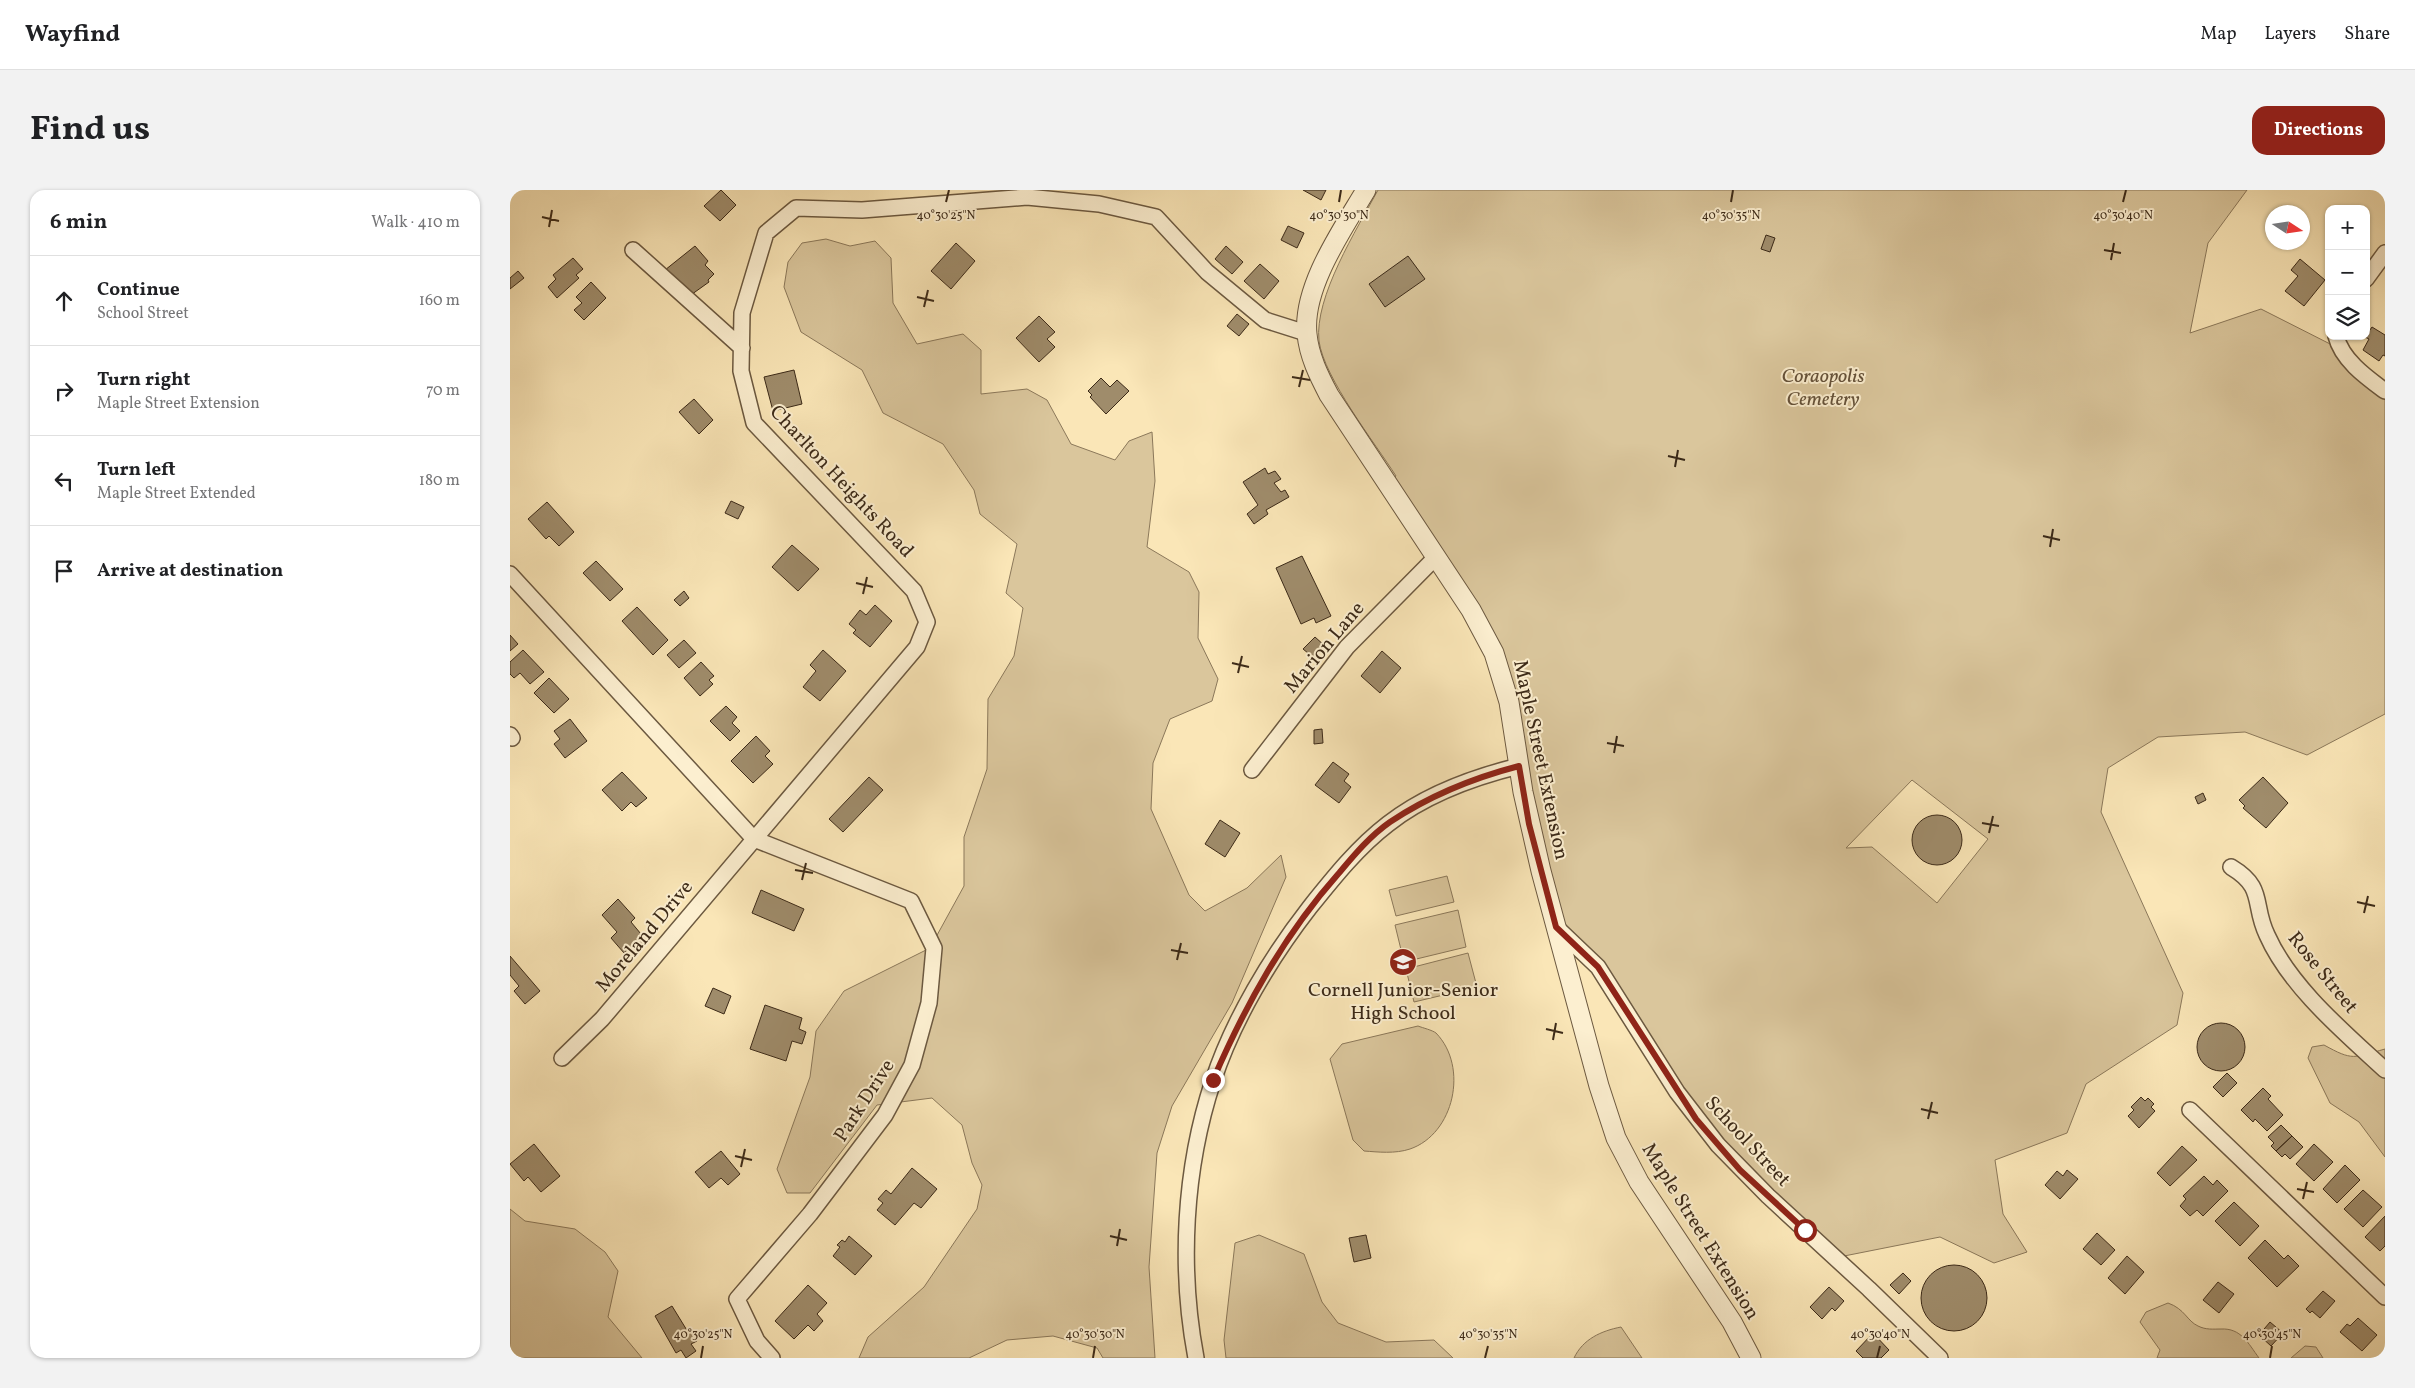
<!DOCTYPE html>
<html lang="en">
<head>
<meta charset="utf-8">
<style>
	:root { --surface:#fff; --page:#f2f2f2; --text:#202124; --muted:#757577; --line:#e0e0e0; --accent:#8f2418 }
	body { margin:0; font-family:Vollkorn,serif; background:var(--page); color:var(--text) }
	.controls { position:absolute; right:15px; top:15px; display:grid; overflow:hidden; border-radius:10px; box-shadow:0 1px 4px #0004 }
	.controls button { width:45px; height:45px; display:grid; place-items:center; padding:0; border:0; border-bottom:1px solid var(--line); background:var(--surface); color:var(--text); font:25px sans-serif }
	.compass { position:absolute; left:1755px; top:15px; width:45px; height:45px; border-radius:50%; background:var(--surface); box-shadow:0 1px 4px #0004; rotate:102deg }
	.stop { position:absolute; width:15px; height:15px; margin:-11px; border:4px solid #8f2418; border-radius:50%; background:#fff }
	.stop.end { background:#8f2418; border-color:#fff; box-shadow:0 1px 5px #0008 }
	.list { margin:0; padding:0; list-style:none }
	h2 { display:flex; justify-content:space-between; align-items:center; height:65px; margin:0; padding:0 20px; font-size:21px }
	h2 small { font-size:16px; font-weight:400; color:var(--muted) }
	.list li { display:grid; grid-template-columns:32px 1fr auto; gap:15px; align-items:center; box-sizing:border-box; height:90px; padding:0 20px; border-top:1px solid var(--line) }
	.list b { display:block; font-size:19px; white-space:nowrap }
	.list p { margin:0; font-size:16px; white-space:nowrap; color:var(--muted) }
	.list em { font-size:16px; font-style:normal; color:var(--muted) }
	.icon { flex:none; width:28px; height:28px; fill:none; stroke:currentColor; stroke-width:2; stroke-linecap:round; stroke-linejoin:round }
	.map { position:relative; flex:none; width:1875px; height:1168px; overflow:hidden; border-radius:15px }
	header { display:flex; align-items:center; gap:30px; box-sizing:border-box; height:70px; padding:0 25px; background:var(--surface); border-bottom:1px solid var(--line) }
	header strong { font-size:24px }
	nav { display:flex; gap:28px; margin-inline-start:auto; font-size:18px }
	.intro { display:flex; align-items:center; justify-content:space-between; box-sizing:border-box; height:120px; padding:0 30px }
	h1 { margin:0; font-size:35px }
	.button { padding:12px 22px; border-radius:15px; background:var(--accent); color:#fff; font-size:18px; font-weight:700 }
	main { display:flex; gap:30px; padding:0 30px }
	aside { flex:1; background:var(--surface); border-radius:15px; box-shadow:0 1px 4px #0004 }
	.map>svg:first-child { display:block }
	.green { fill:#dac69c; stroke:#8b785a; fill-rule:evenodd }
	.building { fill:#9f8c6b; stroke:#3c2a18 }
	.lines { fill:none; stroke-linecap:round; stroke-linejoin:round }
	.minor-casing { stroke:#6c5940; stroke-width:18 }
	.tertiary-casing { stroke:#6c5940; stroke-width:21 }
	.minor { stroke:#fcefd0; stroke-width:15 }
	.tertiary { stroke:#fcefd0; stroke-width:19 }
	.route { stroke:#8f2418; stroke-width:6 }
	.ticks { fill:none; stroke:#3c2a18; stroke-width:2 }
	.labels { text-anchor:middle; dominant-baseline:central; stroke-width:4; stroke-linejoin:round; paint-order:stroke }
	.park-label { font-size:20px; font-style:italic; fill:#645139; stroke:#fcefd0 }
	.street-label { font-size:20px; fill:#3c2a18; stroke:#fcefd0 }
	.poi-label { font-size:20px; fill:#3c2a18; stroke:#fcefd0 }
	.ticks-label { font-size:12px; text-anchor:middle; fill:#3c2a18; stroke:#fcefd0; stroke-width:4; stroke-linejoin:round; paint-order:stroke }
</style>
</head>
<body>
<header>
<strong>Wayfind</strong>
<nav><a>Map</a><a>Layers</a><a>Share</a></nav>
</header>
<div class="intro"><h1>Find us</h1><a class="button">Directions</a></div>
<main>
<aside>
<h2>6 min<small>Walk · 410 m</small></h2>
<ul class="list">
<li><svg class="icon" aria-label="ahead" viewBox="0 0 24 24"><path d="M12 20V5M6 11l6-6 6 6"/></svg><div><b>Continue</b><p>School Street</p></div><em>160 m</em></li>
<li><svg class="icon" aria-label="right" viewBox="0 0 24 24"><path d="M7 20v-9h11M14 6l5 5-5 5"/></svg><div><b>Turn right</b><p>Maple Street Extension</p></div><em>70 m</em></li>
<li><svg class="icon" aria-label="left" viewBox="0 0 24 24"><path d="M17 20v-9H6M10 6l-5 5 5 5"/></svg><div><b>Turn left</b><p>Maple Street Extended</p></div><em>180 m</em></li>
<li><svg class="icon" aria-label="arrive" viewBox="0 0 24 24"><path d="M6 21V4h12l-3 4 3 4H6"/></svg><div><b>Arrive at destination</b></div></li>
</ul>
</aside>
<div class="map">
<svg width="1875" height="1168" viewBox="0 0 1875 1168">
	<rect width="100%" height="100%" fill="#fae6b7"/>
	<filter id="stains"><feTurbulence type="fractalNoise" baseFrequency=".004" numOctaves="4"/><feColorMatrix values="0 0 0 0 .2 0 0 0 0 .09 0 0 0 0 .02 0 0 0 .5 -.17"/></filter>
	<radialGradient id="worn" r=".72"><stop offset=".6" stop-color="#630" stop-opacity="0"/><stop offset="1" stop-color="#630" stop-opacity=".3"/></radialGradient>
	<path class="green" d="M 868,0 L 1737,0 L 1698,53 L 1680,143 L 1751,119 L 1830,159 L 1875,201 L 1875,524 L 1797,565 L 1735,542 L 1648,547 L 1598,578 L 1591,622 L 1673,803 L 1667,835 L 1576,894 L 1557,943 L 1485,970 L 1493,1024 L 1517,1062 L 1484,1073 L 1430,1047 L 1324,1068 L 1230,980 L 1102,797 L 1046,737 L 991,481 L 877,293 L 886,286 C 865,253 814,188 809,151 C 804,107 847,39 868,0 ZM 1402,590 L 1478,649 L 1427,713 L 1362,657 L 1336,658 Z
		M 316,49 L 340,56 L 365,51 L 381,68 L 383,113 L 407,154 L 453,144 L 471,160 L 471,204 L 517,199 L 537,210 L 561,254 L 605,270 L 619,251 L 642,242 L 645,291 L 637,357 L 679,382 L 689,402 L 688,448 L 708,489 L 702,511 L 660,529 L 643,573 L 641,619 L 679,705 L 695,721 L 737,698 L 771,665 L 776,687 L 722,813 L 662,916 L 647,963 L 639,1077 L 645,1168 L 593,1168 L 587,1158 L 543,1146 L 497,1150 L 459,1168 L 349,1168 L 358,1147 L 414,1097 L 467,1019 L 472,995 L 462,973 L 452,935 L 422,908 L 367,915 L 300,1003 L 277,1003 L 267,979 L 300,887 L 306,841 L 334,801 L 420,758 L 454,696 L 454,647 L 477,579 L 478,509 L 504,466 L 513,418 L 496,403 L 507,354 L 470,324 L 464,300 L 433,254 L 373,223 L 352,180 L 291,142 L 274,97 L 278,72 L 292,53 Z
		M 937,686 L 944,712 L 886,726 L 879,700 Z
		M 948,720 L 956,757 L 894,772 L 885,735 Z
		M 958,763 L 967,797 L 904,812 L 896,779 Z
		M 908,836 C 913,838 922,840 926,843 C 959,877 944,944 900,959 C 885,964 868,962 854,961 L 843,950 L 820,869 L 832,854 Z
		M 1814,855 C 1843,871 1843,868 1875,859 L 1875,967 L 1849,932 L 1820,913 L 1798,868 L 1802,857 Z
		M 0,1019 L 15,1031 L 65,1039 L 95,1062 L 108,1081 L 98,1127 L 132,1168 L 0,1168 Z
		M 749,1045 L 794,1064 L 812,1112 L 828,1133 L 876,1152 L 924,1150 L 943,1168 L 716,1168 L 714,1150 L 725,1053 Z
		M 1658,1113 C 1675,1119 1677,1131 1688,1136 C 1696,1140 1703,1139 1711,1139 C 1731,1138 1738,1153 1749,1168 L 1647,1168 L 1650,1160 L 1630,1132 L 1636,1122 Z
		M 1111,1137 L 1132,1168 L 1064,1168 C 1073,1149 1091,1141 1111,1137 Z
		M 1795,1156 L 1806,1157 L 1813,1168 L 1781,1168 Z"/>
	<path class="building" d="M 211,0 L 226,15 L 210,31 L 194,16 Z
		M 793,0 L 816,0 L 811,10 Z
		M 778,36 L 794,43 L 787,58 L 771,50 Z
		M 1256,45 L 1265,48 L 1260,62 L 1251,59 Z
		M 446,53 L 465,71 L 441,99 L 421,81 Z
		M 185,56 L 198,71 L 195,75 L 204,84 L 198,90 L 199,92 L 178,107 L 155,80 Z
		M 716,56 L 733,72 L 722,84 L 705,69 Z
		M 898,66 L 915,89 L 875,117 L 859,94 Z
		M 63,68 L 73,79 L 66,85 L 69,88 L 47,108 L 38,97 L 46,89 L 43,85 Z
		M 1790,69 L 1815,90 L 1794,116 L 1775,101 L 1788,86 L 1781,80 Z
		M 750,74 L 769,91 L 754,109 L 734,91 Z
		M 8,81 L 14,88 L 0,99 L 0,88 Z
		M 81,92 L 96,108 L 74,130 L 64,120 L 72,113 L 66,107 Z
		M 727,124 L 739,134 L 729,146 L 717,136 Z
		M 529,126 L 545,142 L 537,149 L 545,157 L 529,172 L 506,148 Z
		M 1862,137 L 1875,145 L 1875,166 L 1873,165 L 1869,171 L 1853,160 L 1859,149 L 1855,147 Z
		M 284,180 L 292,214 L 263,221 L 254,187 Z
		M 591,188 L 600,197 L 607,190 L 619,201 L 596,224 L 580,207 L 582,205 L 578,201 Z
		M 184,209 L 203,230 L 189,244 L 169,222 Z
		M 755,278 L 758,284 L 765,281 L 771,289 L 764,293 L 771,302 L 775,300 L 779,307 L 756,320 L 758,324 L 744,334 L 737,324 L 748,315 L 733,292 Z
		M 221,311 L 234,317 L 228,329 L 215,323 Z
		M 37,312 L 64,342 L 49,356 L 39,346 L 36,349 L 18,329 Z
		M 282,355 L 309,379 L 288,401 L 262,377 Z
		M 792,366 L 821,426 L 806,433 L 804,428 L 791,434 L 766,378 Z
		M 86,371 L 113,399 L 100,411 L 73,383 Z
		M 174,401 L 179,408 L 170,416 L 164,410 Z
		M 365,415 L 382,431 L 360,457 L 343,443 L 346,440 L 339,434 L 350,420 L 356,425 Z
		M 127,417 L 158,450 L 143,465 L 112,431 Z
		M 0,445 L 8,454 L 0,461 Z
		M 805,447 L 815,456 L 804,468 L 793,459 Z
		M 174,450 L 186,463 L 169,478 L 157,465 Z
		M 13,460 L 34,482 L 20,494 L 10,483 L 4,488 L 0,484 L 0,472 Z
		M 313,460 L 336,481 L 310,511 L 293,497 L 306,481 L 300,475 Z
		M 872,461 L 891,478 L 870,503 L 851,486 Z
		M 191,472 L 204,486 L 199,490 L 203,494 L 190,506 L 174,488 Z
		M 39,488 L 59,509 L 44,523 L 24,503 Z
		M 216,516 L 227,527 L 222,533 L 230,541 L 220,551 L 200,531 Z
		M 60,529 L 77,551 L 55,568 L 44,554 L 50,549 L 44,541 Z
		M 812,539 L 813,553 L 804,554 L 804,540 Z
		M 246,546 L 260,561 L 255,566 L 263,574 L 243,593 L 221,571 Z
		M 823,572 L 839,584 L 834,591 L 841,597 L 829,613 L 805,595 Z
		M 112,582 L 137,608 L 126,617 L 121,612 L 112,621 L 92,600 Z
		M 359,587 L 373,600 L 333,642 L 319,629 Z
		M 1753,587 L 1778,613 L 1756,638 L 1733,618 L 1735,616 L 1729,610 Z
		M 1693,603 L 1696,610 L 1688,614 L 1685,607 Z
		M1402 650a25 25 0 1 1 50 0a25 25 0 1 1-50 0Z
		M 710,630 L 730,643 L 715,667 L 695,654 Z
		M 251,700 L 294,719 L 284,741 L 242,723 Z
		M 108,709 L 125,728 L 121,732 L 136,750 L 125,760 L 122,756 L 114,763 L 101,748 L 107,742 L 92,725 Z
		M 0,766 L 30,801 L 15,814 L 4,801 L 9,796 L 0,785 Z
		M 203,798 L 221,806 L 214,824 L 195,816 Z
		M 255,815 L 292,828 L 289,839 L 296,842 L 292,854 L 282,851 L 276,871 L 240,859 Z
		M1687 857a24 24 0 1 1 48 0a24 24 0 1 1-48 0Z
		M 1717,883 L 1727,893 L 1713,907 L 1703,897 Z
		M 1753,898 L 1761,906 L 1758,909 L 1773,925 L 1757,941 L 1745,929 L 1743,932 L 1731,920 Z
		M 1631,907 L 1635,911 L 1638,908 L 1644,914 L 1641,917 L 1645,921 L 1629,938 L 1618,926 L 1624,920 L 1621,917 Z
		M 1771,935 L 1782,946 L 1766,961 L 1761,956 L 1764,953 L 1758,947 Z
		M 1782,946 L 1793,957 L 1780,969 L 1775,964 L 1772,967 L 1766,961 Z
		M 24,954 L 50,986 L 31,1002 L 18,987 L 14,991 L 0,974 Z
		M 1804,954 L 1823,972 L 1804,991 L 1786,974 Z
		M 1672,956 L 1687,970 L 1660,996 L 1647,983 Z
		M 211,961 L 230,984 L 218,995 L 211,988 L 199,998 L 185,982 Z
		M 1835,975 L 1850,990 L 1827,1013 L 1813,999 Z
		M 402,978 L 427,999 L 411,1018 L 404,1013 L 385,1035 L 367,1020 L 373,1013 L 368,1009 L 376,1000 L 381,1004 Z
		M 1557,980 L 1568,989 L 1550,1009 L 1535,995 L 1547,981 L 1553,986 Z
		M 1694,986 L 1703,995 L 1707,990 L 1718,1001 L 1693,1026 L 1687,1020 L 1680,1026 L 1670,1016 L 1676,1009 L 1673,1006 Z
		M 1853,1000 L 1872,1017 L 1853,1037 L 1834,1019 Z
		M 1724,1012 L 1749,1036 L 1730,1056 L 1705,1031 Z
		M 1875,1026 L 1875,1056 L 1870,1061 L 1855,1047 Z
		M 1587,1043 L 1605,1060 L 1591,1075 L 1573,1059 Z
		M 856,1045 L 861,1068 L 844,1072 L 839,1048 Z
		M 339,1046 L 362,1066 L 345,1085 L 323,1066 L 330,1057 L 327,1055 L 332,1050 L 335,1052 Z
		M 1755,1050 L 1774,1069 L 1778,1065 L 1789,1076 L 1767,1097 L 1738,1068 Z
		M 1617,1066 L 1634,1082 L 1615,1104 L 1598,1088 Z
		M1411 1108a33 33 0 1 1 66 0a33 33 0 1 1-66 0Z
		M 1393,1083 L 1401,1091 L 1389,1104 L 1380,1095 Z
		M 1708,1092 L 1724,1104 L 1709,1123 L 1693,1110 Z
		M 298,1095 L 317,1113 L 307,1124 L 313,1131 L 304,1141 L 298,1135 L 284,1149 L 265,1131 Z
		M 1319,1097 L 1334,1111 L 1325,1121 L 1322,1118 L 1312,1129 L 1300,1117 Z
		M 1813,1101 L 1825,1111 L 1810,1128 L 1802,1121 L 1800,1123 L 1796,1119 Z
		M 162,1116 L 178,1142 L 180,1140 L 187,1151 L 181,1154 L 186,1161 L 176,1168 L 171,1160 L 166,1163 L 145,1126 Z
		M 1848,1128 L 1867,1145 L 1852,1161 L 1830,1142 L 1837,1134 L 1840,1136 Z
		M 1760,1132 L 1773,1143 L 1761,1156 L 1749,1145 Z
		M 1363,1143 L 1379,1160 L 1371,1168 L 1353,1168 L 1346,1161 Z"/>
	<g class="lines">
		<g class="minor-casing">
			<path id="minor" d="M 123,60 L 232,158
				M 1856,89 L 1875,63
				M 1826,146 C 1832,170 1856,187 1875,201
				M 0,384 L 244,649 L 401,711 L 424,758 L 419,813 L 402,875 L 375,925 L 300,1024 L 227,1109 L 247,1151 L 262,1168
				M 0,545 L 2,548
				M 742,580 L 837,457 L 926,367
				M 1721,677 C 1756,698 1742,714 1757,745 C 1780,797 1834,842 1875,880
				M 1046,737 L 1088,777 L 1167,902 L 1208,955 L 1258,1006 L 1359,1099 L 1430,1168
				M 52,868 L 92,829 L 407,457 L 417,432 L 404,401 L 244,233 L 231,181 L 232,123 L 256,43 L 286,18 L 352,20 L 517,7 L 589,14 L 646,27 L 697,82 L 755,130 L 796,143
				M 1680,920 L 1875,1107
				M 686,1168 C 669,1078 674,979 703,891 C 723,830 761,767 800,717 C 824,687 848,657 878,634 C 915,605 964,587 1009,576"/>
		</g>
		<g class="tertiary-casing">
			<path id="tertiary" d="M 856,0 C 833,39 792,97 797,144 C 799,166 809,186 819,205 L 961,420 L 984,463 L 999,512 L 1013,602 L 1031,681 L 1089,896 L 1106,948 L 1129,992 L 1222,1132 L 1241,1168"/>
		</g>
		<use href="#minor" class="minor"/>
		<use href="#tertiary" class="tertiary"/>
	</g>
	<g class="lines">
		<path class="route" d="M 703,890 C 736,814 774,745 829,683 C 845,664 860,646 880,632 C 919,606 963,588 1009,576 L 1019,634 L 1046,737 L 1088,777 L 1186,929 L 1230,980 L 1295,1040"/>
	</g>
	<path class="ticks" d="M 436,12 L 439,0M 829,12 L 831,0M 1221,12 L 1223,0M 1613,12 L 1616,0M 32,27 L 49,31M 39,37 L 42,20M 1594,60 L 1611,63M 1601,70 L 1604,53M 407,107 L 424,111M 414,117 L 418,100M 782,187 L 800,190M 789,197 L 793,180M 1158,266 L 1175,270M 1165,277 L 1168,260M 1533,346 L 1550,350M 1540,357 L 1543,339M 346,393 L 363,397M 353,404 L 357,387M 722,473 L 739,477M 728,483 L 732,466M 1097,553 L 1114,556M 1104,563 L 1107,546M 1472,633 L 1489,636M 1479,643 L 1483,626M 285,680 L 303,683M 292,690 L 296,673M 1847,712 L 1865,716M 1854,723 L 1858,706M 661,760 L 678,763M 667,770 L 671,753M 1036,839 L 1053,843M 1043,850 L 1046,833M 1411,919 L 1428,923M 1418,929 L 1422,912M 225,966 L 242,970M 231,977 L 235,959M 1787,999 L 1804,1002M 1793,1009 L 1797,992M 600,1046 L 617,1050M 607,1056 L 610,1039M 191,1168 L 193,1156M 583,1168 L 585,1156M 975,1168 L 978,1156M 1367,1168 L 1370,1156M 1760,1168 L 1762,1156"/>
	<defs>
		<g id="school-disc" transform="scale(1.4375)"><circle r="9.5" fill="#8f2418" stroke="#fcefd0"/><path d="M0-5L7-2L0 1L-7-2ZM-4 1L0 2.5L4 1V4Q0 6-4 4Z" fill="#fff"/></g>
	</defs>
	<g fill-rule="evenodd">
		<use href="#school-disc" x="893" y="772"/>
	</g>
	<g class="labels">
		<g class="park-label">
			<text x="1313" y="187">Coraopolis<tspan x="1313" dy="23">Cemetery</tspan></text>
		</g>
		<g class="street-label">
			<text transform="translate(331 292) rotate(47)">Charlton Heights Road</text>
			<text transform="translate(815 458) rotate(-50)">Marion Lane</text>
			<text transform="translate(1030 570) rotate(78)">Maple Street Extension</text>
			<text transform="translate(135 747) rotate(-50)">Moreland Drive</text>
			<text transform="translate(1812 783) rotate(51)">Rose Street</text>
			<text transform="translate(355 911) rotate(-57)">Park Drive</text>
			<text transform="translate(1237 952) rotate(47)">School Street</text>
			<text transform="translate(1190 1042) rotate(58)">Maple Street Extension</text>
		</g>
		<g class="poi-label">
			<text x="893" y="801">Cornell Junior-Senior<tspan x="893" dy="23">High School</tspan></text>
		</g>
	</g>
	<g class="ticks-label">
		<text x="436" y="29">40°30'25"N</text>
		<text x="829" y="29">40°30'30"N</text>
		<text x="1221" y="29">40°30'35"N</text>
		<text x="1613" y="29">40°30'40"N</text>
		<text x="193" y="1148">40°30'25"N</text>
		<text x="585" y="1148">40°30'30"N</text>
		<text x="978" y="1148">40°30'35"N</text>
		<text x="1370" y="1148">40°30'40"N</text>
		<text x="1762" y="1148">40°30'45"N</text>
	</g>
	<rect width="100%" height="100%" filter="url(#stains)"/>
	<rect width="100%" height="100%" fill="url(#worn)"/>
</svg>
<div class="controls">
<button>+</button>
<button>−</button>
<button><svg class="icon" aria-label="layers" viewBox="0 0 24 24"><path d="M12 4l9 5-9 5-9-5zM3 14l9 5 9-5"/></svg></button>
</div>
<svg class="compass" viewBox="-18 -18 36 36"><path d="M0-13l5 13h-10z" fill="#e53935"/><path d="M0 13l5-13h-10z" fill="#757577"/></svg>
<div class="stop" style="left:1295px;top:1040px"></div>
<div class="stop end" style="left:703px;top:890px"></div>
</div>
</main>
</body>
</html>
